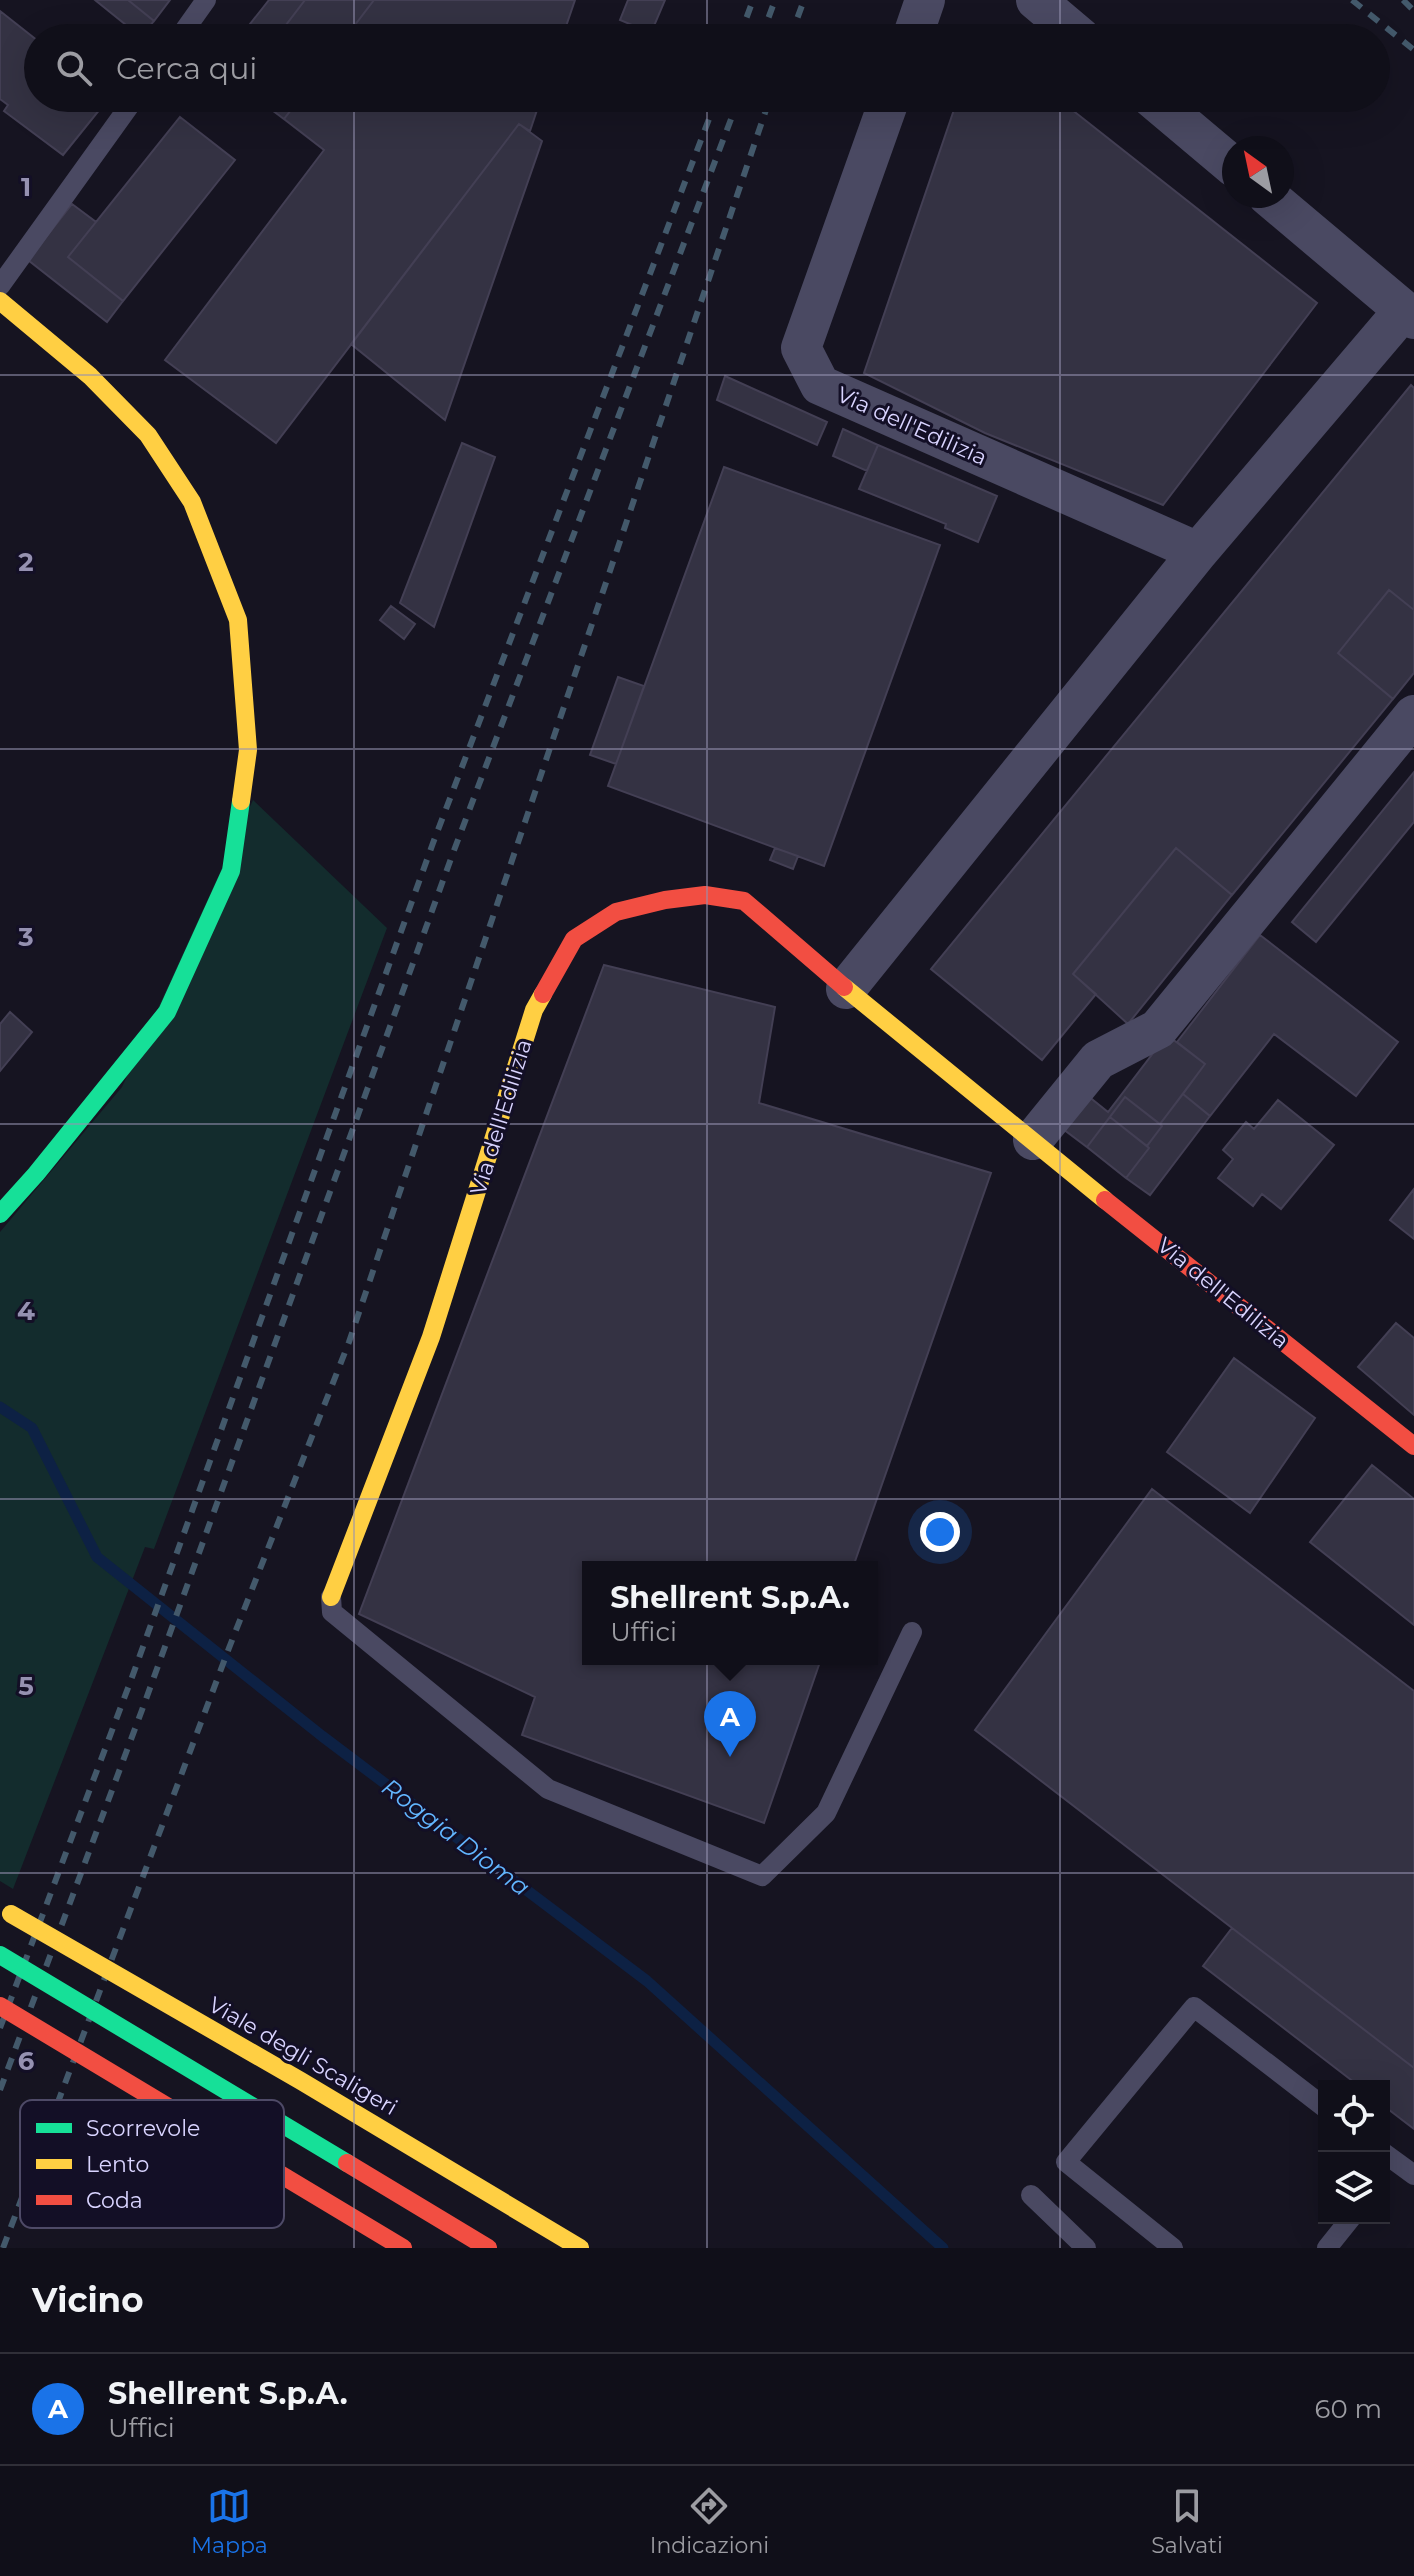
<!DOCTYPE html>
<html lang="it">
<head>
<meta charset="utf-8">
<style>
	:root { --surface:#100f19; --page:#191822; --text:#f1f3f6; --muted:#9c9ca2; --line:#302f38; --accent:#1a73e8 }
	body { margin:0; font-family:Montserrat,sans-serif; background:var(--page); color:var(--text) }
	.controls { position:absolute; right:24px; bottom:24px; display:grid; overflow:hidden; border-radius:0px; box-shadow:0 8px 32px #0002 }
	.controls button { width:72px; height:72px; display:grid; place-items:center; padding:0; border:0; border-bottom:2px solid var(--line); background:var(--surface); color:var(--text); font:40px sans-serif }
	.compass { position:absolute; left:1222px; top:136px; width:72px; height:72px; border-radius:50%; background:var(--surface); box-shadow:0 8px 32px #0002; rotate:327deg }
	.you { position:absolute; left:940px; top:1532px; width:28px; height:28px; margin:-20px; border:6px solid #fff; border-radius:50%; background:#1a73e8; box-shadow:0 0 0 12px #1a73e833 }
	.badge { display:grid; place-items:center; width:52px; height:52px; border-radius:50%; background:var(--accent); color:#fff; font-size:26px; font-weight:700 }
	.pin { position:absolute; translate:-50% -66px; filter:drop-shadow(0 2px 4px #0008) }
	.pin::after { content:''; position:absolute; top:42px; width:28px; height:24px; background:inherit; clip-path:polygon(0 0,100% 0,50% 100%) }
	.popup { position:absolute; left:582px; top:1561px; width:296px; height:104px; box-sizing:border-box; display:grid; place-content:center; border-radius:0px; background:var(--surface); filter:drop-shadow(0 2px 6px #0005); font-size:26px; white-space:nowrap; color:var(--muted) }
	.popup b { font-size:30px; color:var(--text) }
	.popup::after { content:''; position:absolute; left:50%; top:100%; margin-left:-16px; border:16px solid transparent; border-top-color:var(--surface) }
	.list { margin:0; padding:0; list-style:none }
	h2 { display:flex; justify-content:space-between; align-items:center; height:104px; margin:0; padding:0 32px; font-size:34px }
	h2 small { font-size:26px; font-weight:400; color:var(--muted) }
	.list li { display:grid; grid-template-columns:52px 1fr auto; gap:24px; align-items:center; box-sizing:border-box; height:112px; padding:0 32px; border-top:2px solid var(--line) }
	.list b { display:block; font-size:30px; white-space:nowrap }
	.list p { margin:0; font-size:26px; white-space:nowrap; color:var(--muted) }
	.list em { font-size:26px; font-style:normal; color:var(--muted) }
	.icon { flex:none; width:44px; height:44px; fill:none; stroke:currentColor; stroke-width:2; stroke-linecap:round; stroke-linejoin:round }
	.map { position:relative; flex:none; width:1414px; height:2248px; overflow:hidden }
	.search { position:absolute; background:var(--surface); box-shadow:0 8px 32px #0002; left:24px; right:24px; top:24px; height:88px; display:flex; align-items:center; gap:20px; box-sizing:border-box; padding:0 28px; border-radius:44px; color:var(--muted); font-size:30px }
	.sheet { height:216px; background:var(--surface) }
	nav { display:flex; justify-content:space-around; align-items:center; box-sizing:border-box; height:112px; border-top:2px solid var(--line); background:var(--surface); font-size:22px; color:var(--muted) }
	nav a { display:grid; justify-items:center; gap:4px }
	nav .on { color:var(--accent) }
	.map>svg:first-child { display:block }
	.green { fill:#132c2d }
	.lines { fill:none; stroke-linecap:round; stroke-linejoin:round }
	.stream { stroke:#0d2144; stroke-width:11 }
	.building { fill:#343243; stroke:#433f54; stroke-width:2 }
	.lane { stroke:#4a4962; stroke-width:20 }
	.street { stroke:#4a4962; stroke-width:40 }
	.fast { stroke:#16e098; stroke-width:18 }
	.slow { stroke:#ffcf43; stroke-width:18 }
	.jam { stroke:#f24e42; stroke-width:18 }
	.rail { stroke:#43596b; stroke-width:6; stroke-dasharray:12 10; stroke-linecap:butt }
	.fast-bridge { stroke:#16e098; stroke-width:18 }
	.slow-bridge { stroke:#ffcf43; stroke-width:18 }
	.jam-bridge { stroke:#f24e42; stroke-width:18 }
	.grid { fill:none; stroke:#9591b1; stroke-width:2; stroke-opacity:0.55 }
	.labels { text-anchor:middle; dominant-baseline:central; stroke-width:6; stroke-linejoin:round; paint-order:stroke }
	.street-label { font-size:22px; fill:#d9d4ff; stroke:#130f26 }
	.water-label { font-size:24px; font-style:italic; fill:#62b6ff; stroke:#130f26 }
	.key { fill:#130f26; stroke:#4e4a67; stroke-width:2 }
	.key-label { font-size:22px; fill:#d9d4ff }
	.grid-label { font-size:26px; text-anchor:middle; font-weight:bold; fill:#9591b1; stroke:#130f26; stroke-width:6; stroke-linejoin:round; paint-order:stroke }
</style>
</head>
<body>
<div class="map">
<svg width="1414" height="2248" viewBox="0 0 1414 2248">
	<rect width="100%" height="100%" fill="#161421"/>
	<path class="green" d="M 253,800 L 387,928 L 154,1549 L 145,1547 L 13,1889 L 0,1881 L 0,1232 L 122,1087 Z"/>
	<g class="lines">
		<path class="stream" d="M 0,1407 L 32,1428 L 97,1557 L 322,1736 L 647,1981 L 943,2248"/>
	</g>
	<path class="building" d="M 95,0 L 128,0 L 154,21 L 141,37 Z
		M 128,0 L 170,0 L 154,21 Z
		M 269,0 L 305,0 L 276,38 L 239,38 Z
		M 305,0 L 374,0 L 345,38 L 276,38 Z
		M 374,0 L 575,0 L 562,38 L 345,38 Z
		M 628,0 L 665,0 L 651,33 L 620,20 Z
		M 0,11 L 38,41 L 38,98 L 109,98 L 63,155 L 4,111 L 8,105 L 0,99 Z
		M 256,98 L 300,98 L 284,119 Z
		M 300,98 L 541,98 L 530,131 L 519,124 L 276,443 L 165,360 L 324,150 L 284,119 Z
		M 958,98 L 1057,98 L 1317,303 L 1163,505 L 985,433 L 864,373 Z
		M 180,117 L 235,160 L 123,301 L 68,257 Z
		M 519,124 L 542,141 L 445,420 L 351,344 Z
		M 72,204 L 96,222 L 68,257 L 123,301 L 107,322 L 28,260 Z
		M 725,376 L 827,422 L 817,445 L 717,400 Z
		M 1411,385 L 1414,388 L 1414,610 L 1389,590 L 1338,653 L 1393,699 L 1232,895 L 1176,848 L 1073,974 L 1096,994 L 1042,1060 L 931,969 Z
		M 843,429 L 878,445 L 867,471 L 833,456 Z
		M 462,443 L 495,457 L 434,627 L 400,603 Z
		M 878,445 L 997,496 L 978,542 L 945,528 L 946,524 L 859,489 Z
		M 724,467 L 940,545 L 824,866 L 608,786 Z
		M 1389,590 L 1414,610 L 1414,673 L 1393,699 L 1338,653 Z
		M 391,606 L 415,624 L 404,639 L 380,620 Z
		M 618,677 L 644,686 L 616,764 L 590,755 Z
		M 1414,772 L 1414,822 L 1316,942 L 1292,922 Z
		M 775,848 L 798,856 L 793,869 L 770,860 Z
		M 1176,848 L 1232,895 L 1128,1024 L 1073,974 Z
		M 1260,935 L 1398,1042 L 1356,1096 L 1274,1034 L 1210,1116 L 1183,1094 L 1205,1064 L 1177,1042 Z
		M 604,965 L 775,1007 L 759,1103 L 991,1173 L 853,1567 L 588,1567 L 588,1659 L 821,1659 L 764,1823 L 522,1735 L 535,1697 L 359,1614 Z
		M 10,1012 L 32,1032 L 0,1071 L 0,1024 Z
		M 1167,1035 L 1205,1064 L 1160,1124 L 1125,1097 L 1087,1147 L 1063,1129 L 1088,1096 L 1108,1112 Z
		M 1183,1094 L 1210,1116 L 1150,1195 L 1126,1178 L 1149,1148 L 1147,1146 L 1162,1126 L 1160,1124 Z
		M 1125,1097 L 1162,1126 L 1147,1146 L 1110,1117 Z
		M 1278,1100 L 1334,1145 L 1281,1209 L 1262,1194 L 1253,1206 L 1218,1178 L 1233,1159 L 1223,1150 L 1246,1122 L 1254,1129 Z
		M 1110,1117 L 1149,1148 L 1126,1178 L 1087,1147 Z
		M 1414,1189 L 1414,1239 L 1390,1220 Z
		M 1396,1323 L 1414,1338 L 1414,1415 L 1358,1367 Z
		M 1234,1358 L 1315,1418 L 1250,1513 L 1167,1452 Z
		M 1372,1465 L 1414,1499 L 1414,1625 L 1310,1542 Z
		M 1152,1489 L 1414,1691 L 1414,2068 L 975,1730 Z
		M 1232,1928 L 1414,2068 L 1414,2129 L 1384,2106 L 1384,2086 L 1359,2086 L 1203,1966 Z"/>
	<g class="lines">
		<path class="lane" d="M 179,38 L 206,0
			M 0,286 L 135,98
			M 331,1597 L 332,1612 L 548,1789 L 762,1876 L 826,1813 L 912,1632
			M 1384,2153 L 1414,2175
			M 1031,2195 L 1086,2248
			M 1173,2248 L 1066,2162 L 1194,2007 L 1324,2107
			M 1327,2248 L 1351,2218"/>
		<path class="street" d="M 1036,0 L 1081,38
			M 912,38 L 925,0
			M 890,98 L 801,348 L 820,385 L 1198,552
			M 1152,98 L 1234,167
			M 1268,196 L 1414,319
			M 846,989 L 1198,552 L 1404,310
			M 1033,1140 L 1098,1060 L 1158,1029 L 1414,715"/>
		<path class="fast" d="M 0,1214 L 36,1174 L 167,1012 L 231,871 L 241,801"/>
		<path class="slow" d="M 0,301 L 90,376 L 148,435 L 192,502 L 238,620 L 248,750 L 241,801
			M 844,987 L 1105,1200
			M 331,1597 L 431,1337 L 534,1010 L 543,994"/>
		<path class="jam" d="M 543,994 L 574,939 L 616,912 L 665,900 L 705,895 L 744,901 L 844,987
			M 1105,1200 L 1414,1446"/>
		<path class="rail" d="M 1352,0 L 1414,50
			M 1403,0 L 1414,11
			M 739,38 L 753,0
			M 761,38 L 775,0
			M 790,38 L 804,0
			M 0,2028 L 131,1680 L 433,843 L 717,98
			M 0,2090 L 142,1710 L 453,853 L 739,98
			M 3,2248 L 229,1648 L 349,1342 L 770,98"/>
		<path class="fast-bridge" d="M 0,1955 L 347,2163"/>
		<path class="slow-bridge" d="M 11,1914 L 301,2081 L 580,2248"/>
		<path class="jam-bridge" d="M 0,2006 L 403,2248
			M 347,2163 L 488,2248"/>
	</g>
	<path class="grid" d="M 354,0 L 354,38M 707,0 L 707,38M 1060,0 L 1060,38M 354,98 L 354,2248M 707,98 L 707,2248M 1060,98 L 1060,2248M 0,375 L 1414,375M 0,749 L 1414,749M 0,1124 L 1414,1124M 0,1499 L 1414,1499M 0,1873 L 1414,1873"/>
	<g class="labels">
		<g class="street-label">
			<text transform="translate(912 426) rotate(24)">Via dell'Edilizia</text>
			<text transform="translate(501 1117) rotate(-73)">Via dell'Edilizia</text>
			<text transform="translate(1223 1293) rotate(39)">Via dell'Edilizia</text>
			<text transform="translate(303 2056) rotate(30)">Viale degli Scaligeri</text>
		</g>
		<g class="water-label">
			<text transform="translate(456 1837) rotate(37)">Roggia Dioma</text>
		</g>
	</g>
	<rect x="20" y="2100" width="264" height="128" rx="12" class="key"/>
	<rect x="36" y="2123" width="36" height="10" fill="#16e098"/>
	<rect x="36" y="2159" width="36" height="10" fill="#ffcf43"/>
	<rect x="36" y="2195" width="36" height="10" fill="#f24e42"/>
	<g class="key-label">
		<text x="86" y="2136">Scorrevole</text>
		<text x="86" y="2172">Lento</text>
		<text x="86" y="2208">Coda</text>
	</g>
	<g class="grid-label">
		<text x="26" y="196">1</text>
		<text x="26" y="571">2</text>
		<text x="26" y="946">3</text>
		<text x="26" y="1320">4</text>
		<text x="26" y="1695">5</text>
		<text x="26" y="2070">6</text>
	</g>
</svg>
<div class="controls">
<button><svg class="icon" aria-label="locate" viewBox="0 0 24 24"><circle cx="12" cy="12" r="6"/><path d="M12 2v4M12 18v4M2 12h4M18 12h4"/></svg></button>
<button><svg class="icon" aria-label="layers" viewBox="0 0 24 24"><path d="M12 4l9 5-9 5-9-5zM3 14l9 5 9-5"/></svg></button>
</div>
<svg class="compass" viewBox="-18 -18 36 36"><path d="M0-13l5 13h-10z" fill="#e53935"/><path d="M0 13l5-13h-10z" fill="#9c9ca2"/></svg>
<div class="you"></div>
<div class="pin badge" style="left:730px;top:1757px">A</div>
<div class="popup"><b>Shellrent S.p.A.</b>Uffici</div>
<div class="search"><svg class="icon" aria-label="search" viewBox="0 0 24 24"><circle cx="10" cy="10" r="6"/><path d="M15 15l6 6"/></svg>Cerca qui</div>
</div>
<section class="sheet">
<h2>Vicino<small></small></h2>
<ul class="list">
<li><span class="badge">A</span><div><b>Shellrent S.p.A.</b><p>Uffici</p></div><em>60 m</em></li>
</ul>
</section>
<nav>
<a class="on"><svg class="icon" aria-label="map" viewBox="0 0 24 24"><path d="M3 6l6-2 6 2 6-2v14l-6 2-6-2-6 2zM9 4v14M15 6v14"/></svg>Mappa</a>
<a><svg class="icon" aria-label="directions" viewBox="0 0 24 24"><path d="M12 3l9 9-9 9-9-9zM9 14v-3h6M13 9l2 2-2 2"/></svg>Indicazioni</a>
<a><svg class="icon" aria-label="saved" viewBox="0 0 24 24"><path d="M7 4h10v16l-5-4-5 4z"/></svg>Salvati</a>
</nav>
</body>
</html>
